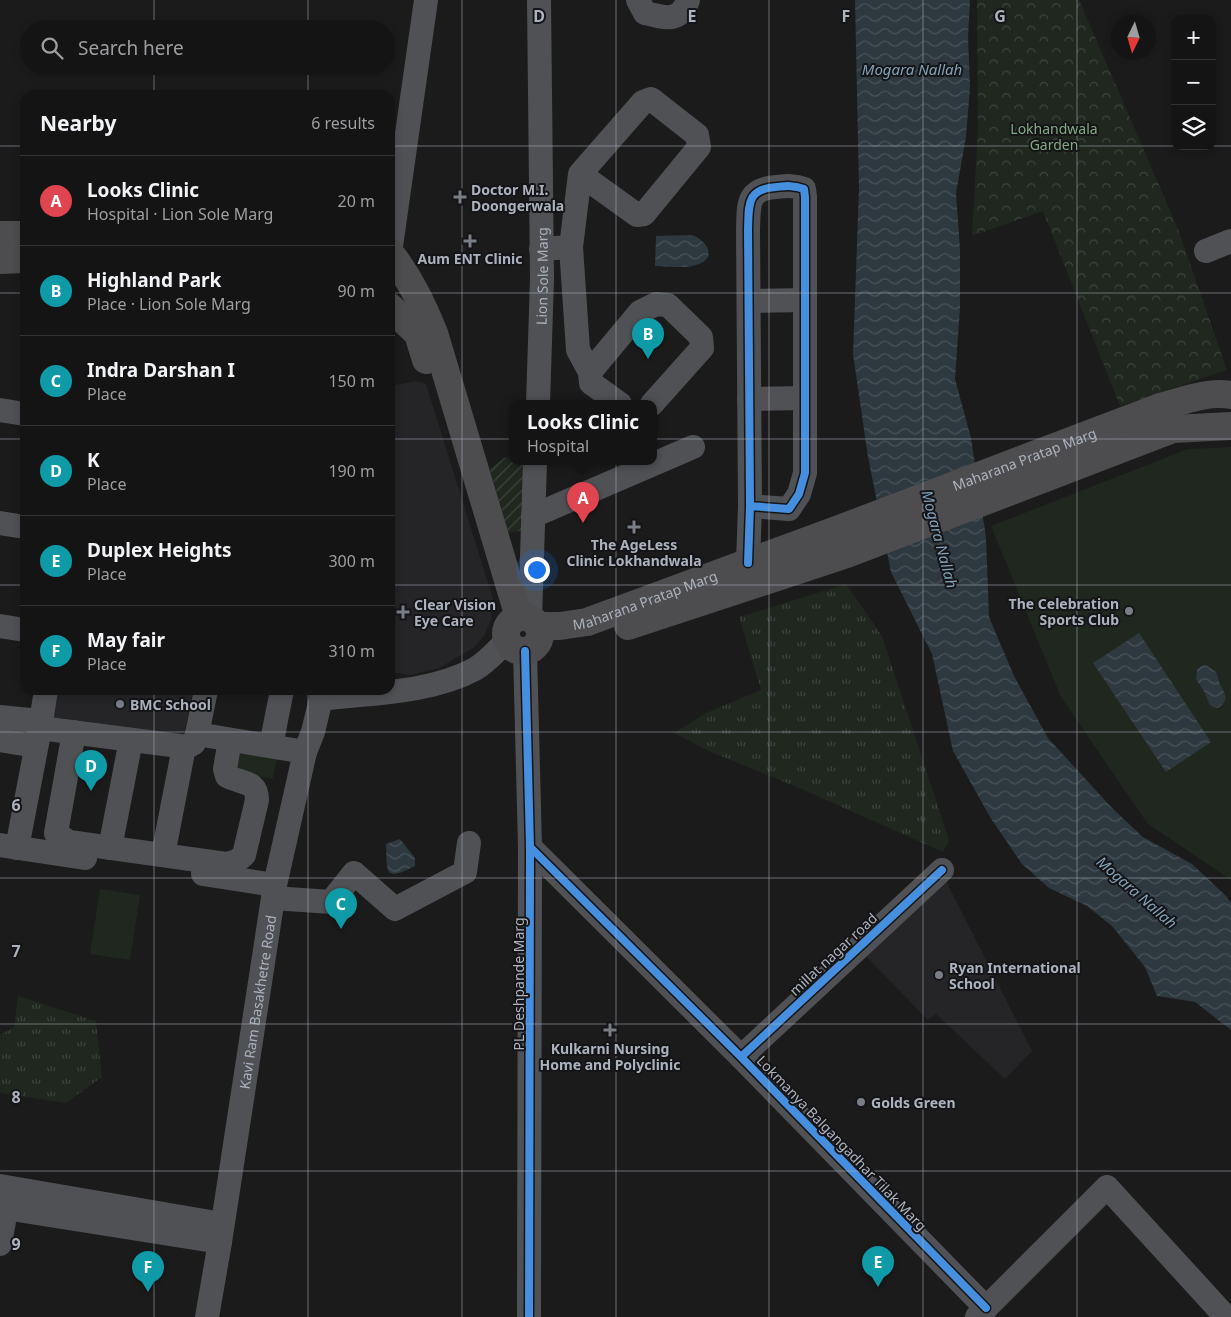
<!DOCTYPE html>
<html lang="en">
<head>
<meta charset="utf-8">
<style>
	:root { --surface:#141415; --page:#1d1d1e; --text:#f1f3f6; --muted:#9d9ea0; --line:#333334; --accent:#0b8043 }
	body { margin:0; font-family:"Noto Sans",sans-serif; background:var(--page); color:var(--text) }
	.controls { position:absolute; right:15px; top:15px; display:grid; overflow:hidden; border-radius:10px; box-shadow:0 2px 8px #0003 }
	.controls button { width:45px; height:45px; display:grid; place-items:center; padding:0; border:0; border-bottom:1px solid var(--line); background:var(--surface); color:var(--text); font:25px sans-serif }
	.compass { position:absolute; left:1111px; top:15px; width:45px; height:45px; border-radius:50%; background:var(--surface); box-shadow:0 2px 8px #0003; rotate:185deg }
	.you { position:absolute; left:536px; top:569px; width:18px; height:18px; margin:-12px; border:4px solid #fff; border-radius:50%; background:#1a73e8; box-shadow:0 0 0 8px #1a73e833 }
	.badge { display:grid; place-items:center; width:32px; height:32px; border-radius:50%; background:var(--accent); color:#fff; font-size:16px; font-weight:700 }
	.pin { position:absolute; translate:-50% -41px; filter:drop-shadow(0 1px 2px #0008) }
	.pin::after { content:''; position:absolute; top:26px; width:18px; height:15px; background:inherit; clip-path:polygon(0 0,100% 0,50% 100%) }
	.popup { position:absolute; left:509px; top:400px; width:148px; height:65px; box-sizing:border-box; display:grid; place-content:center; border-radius:10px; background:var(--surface); filter:drop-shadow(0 1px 4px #0005); font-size:16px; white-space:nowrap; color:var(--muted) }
	.popup b { font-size:19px; color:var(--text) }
	.popup::after { content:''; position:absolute; left:50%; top:100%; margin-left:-10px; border:10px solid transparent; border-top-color:var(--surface) }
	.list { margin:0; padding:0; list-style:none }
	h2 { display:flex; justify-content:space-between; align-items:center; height:65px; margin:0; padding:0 20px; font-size:21px }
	h2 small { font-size:16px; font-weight:400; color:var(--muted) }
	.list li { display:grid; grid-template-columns:32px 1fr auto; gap:15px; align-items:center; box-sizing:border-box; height:90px; padding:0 20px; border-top:1px solid var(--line) }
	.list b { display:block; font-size:19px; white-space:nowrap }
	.list p { margin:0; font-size:16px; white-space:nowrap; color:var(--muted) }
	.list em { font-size:16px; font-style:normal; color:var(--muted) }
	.icon { flex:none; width:28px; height:28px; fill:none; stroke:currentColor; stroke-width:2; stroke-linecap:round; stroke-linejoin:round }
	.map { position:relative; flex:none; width:1231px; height:1317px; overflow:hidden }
	.search { position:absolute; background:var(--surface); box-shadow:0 2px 8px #0003; left:20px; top:20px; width:375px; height:55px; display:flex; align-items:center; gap:12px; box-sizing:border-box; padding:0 18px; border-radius:28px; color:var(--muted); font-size:19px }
	.panel { position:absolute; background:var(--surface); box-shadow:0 2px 8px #0003; left:20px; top:90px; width:375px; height:605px; border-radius:15px }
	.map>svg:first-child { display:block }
	.built { fill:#252528 }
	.grass { fill:url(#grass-tufts) }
	.park { fill:url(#park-crowns) }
	.garden { fill:url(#garden-furrows) }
	.pitch { fill:#1f271f }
	.water { fill:url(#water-waves) }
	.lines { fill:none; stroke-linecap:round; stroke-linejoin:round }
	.minor { stroke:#4f5155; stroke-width:24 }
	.major { stroke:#4d4d50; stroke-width:28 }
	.cycleway-casing { stroke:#151518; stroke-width:11 }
	.cycleway { stroke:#468fdf; stroke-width:8 }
	.grid { fill:none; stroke:#acb2bd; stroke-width:1; stroke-opacity:0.55 }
	.poi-dot { fill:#797d85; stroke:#151518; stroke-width:2 }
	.labels { text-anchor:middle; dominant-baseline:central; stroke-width:4; stroke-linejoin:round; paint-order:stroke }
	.park-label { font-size:14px; fill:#82a983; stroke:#151518 }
	.poi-label { font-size:14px; font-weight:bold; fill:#acb2bd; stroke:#151518; text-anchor:start }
	.street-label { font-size:14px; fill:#acb2bd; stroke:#151518 }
	.water-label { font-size:15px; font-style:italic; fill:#81a2ba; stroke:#151518 }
	.grid-label { font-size:16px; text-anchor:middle; font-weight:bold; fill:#acb2bd; stroke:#151518; stroke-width:4; stroke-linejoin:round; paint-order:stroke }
</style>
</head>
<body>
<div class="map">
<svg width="1231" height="1317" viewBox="0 0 1231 1317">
	<defs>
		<pattern id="grass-tufts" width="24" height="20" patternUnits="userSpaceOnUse" patternTransform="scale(1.25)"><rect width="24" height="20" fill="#1f271f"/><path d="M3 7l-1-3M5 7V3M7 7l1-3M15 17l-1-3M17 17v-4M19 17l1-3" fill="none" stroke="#3d443e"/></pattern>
		<pattern id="park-crowns" width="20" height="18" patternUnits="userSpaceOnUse" patternTransform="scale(1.25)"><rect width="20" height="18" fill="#1f271f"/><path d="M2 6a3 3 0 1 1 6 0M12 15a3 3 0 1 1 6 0" fill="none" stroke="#3d443e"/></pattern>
		<pattern id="garden-furrows" width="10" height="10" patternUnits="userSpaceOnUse" patternTransform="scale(1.25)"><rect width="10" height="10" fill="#1f271f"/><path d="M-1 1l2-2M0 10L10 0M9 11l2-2" fill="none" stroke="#3d443e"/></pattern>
		<pattern id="water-waves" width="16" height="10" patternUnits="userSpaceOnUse" patternTransform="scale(1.25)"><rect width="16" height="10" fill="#2d383f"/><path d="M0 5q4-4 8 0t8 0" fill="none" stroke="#495259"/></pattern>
	</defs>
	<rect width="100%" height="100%" fill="#1b1b1c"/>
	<path class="built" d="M 416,381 L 426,384 L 493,599 L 491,620 L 484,636 L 473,648 L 439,668 L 410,675 L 390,672 L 390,386 Z
		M 54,690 L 193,690 L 183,740 L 49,719 Z
		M 943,875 L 1032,1051 L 1005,1079 L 936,1014 L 928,1020 L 859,949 Z"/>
	<path class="grass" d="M 846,584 L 882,636 L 949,840 L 943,852 L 797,787 L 711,752 L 674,733 L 706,713 L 761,690 L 739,617 Z
		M 18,996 L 96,1021 L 102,1077 L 66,1103 L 0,1093 L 0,1035 L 14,1027 Z"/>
	<path class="park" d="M 977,0 L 1079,0 L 1178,229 L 1227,370 L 1120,406 L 1043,211 L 972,236 L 978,129 Z"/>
	<path class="garden" d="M 513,457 L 513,462 L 526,462 L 525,530 L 508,533 L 490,469 L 504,458 Z"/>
	<path class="pitch" d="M 1231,447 L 1231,880 L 1147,823 L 1061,697 L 991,526 L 1188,449 Z
		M 234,748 L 277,755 L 273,779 L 229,771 Z
		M 100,889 L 140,895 L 130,960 L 90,954 Z"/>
	<path class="water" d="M 855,0 L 970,0 L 968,38 L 970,87 L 966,137 L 956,193 L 960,249 L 960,308 L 955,379 L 971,438 L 986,537 L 989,617 L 1014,676 L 1048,738 L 1113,809 L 1143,837 L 1192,864 L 1226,896 L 1231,903 L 1231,1030 L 1195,1002 L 1157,996 L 1145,967 L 1112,926 L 1087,906 L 1049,888 L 1022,864 L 990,817 L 953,751 L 932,654 L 891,572 L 868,457 L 853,354 L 859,188 Z
		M 692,235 C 708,241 718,259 696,265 C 684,269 668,266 655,266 L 656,236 Z
		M 1139,633 L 1211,742 L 1166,772 L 1093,663 Z
		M 1206,665 L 1216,672 C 1218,676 1218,680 1220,684 C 1224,693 1231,699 1218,708 C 1206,707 1209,698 1203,690 C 1201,686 1198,683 1196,679 L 1197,670 L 1201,666 Z
		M 400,839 L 415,858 L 415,866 C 384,882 387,873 386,844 Z"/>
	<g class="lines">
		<g class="minor">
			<path d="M 638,0 L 645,13 C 665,18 680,23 688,0"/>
			<path d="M 571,247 L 578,350 L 590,372 L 591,383 L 620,404"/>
			<path d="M 541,249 L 571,247 L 580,174 L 643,102 L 651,99 L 697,135 L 699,147 L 644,214 L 637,215 L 580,174"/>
			<path d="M 1206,251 L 1231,241"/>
			<path d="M 390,253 L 426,0"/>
			<path d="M 749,301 L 805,300"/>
			<path d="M 590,372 L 640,312 L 656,304 L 668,305 L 701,337 L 702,348 L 652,404"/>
			<path d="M 749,399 L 805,398"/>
			<path id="s1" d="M 538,404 L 542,279 L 539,0"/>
			<path d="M 0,410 L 25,414"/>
			<path d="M 533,516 L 693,447"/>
			<path d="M 0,523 L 25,527"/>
			<path d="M 748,563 L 750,506 L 748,230 C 749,205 746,189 776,187 C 786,186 794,185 804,189 L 805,197 L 805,473 L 799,494 L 789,509 L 750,506"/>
			<path d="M 530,619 L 535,462"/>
			<path d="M 0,626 L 25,630"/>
			<path d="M 525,651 L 530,847 L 529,1317"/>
			<path d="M 321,699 C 370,693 431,693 475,669 C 487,662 497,650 507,641"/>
			<path d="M 0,717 L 40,721"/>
			<path d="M 40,728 L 187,747 L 194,743 L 197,734 L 305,752"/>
			<path d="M 74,732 L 56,833 L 69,842 L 226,864 L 237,861 L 244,855 L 257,800 C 257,780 242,784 227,776 L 225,769 L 230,740"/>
			<path d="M 197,734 L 206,690"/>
			<path d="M 0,740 L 36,746"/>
			<path d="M 271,746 L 282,690"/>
			<path d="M 0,845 L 85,858"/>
			<path d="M 530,847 L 741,1057 L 986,1308"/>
			<path d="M 17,848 L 40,728 L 46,690"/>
			<path d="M 110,848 L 131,740"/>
			<path d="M 163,855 L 184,747"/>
			<path d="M 203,874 L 275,885"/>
			<path d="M 273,898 L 331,902 L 354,873 L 395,909 L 465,872 L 469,843"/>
			<path d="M 741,1057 L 942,870"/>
			<path d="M 0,1186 L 222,1224"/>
			<path d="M 0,1207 L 220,1242"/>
			<path d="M 0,1244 L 9,1192"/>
			<path id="s2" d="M 207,1317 L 220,1242 L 275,885 L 305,752 L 313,732 L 323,690"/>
			<path d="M 977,1317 L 1107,1187 L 1226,1317"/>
		</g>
		<g class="major">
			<path d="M 0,235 L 25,235"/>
			<path d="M 390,253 C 410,278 422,304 434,333 L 519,617"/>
			<path d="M 0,260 L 25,259"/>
			<path d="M 390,307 L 418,334 L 426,360"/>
			<circle cx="523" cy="634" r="17"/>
			<path id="s3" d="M 538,626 L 560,626 L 587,622 L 834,531 L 1160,407 C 1183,401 1207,391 1231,395"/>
			<path d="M 628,626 L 847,554 L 1173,429 L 1231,426"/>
		</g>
		<g class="cycleway-casing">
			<path id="cycleway" d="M 748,563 L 750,506 L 748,230 C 749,205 746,189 776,187 C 786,186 794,185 804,189 L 805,197 L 805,473 L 799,494 L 789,509 L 750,506
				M 525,651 L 530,847 L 529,1317
				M 530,847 L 741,1057 L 986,1308
				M 741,1057 L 942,870"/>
		</g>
		<use href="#cycleway" class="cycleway"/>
	</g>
	<path class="grid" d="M 154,0 L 154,29M 308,0 L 308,29M 462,0 L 462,1317M 616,0 L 616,1317M 769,0 L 769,1317M 923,0 L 923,1317M 1077,0 L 1077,1317M 154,66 L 154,95M 308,66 L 308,95M 0,146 L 25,146M 390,146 L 1231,146M 0,293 L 25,293M 390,293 L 1231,293M 0,439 L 25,439M 390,439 L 1231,439M 0,585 L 25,585M 390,585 L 1231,585M 154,690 L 154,1317M 308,690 L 308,1317M 0,732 L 1231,732M 0,878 L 1231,878M 0,1024 L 1231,1024M 0,1171 L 1231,1171"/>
	<g class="poi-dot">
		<path d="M457.5 189.5h5v5h5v5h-5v5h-5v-5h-5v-5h5z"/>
		<path d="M467.5 233.5h5v5h5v5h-5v5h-5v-5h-5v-5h5z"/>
		<path d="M631.5 519.5h5v5h5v5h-5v5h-5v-5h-5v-5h5z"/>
		<circle cx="1129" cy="611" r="5"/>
		<path d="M400.5 604.5h5v5h5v5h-5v5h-5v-5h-5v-5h5z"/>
		<circle cx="120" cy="704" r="5"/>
		<circle cx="939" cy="975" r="5"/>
		<path d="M607.5 1022.5h5v5h5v5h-5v5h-5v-5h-5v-5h5z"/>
		<circle cx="861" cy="1102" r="5"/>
	</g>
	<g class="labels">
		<g class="park-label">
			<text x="1054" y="128">Lokhandwala<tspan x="1054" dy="16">Garden</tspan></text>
		</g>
		<g class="poi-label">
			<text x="471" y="189">Doctor M.I.<tspan x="471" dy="16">Doongerwala</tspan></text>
			<text x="470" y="258" text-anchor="middle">Aum ENT Clinic</text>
			<text x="634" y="544" text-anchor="middle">The AgeLess<tspan x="634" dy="16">Clinic Lokhandwala</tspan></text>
			<text x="1119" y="603" text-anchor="end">The Celebration<tspan x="1119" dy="16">Sports Club</tspan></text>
			<text x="414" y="604">Clear Vision<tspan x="414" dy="16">Eye Care</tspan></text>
			<text x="130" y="704">BMC School</text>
			<text x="949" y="967">Ryan International<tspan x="949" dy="16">School</tspan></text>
			<text x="610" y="1048" text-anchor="middle">Kulkarni Nursing<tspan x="610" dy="16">Home and Polyclinic</tspan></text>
			<text x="871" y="1102">Golds Green</text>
		</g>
		<g class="street-label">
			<text stroke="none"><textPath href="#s1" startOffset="128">Lion Sole Marg</textPath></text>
			<text stroke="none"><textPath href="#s3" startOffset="516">Maharana Pratap Marg</textPath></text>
			<text stroke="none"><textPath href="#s3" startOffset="111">Maharana Pratap Marg</textPath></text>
			<text transform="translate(833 954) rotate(-43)">millat nagar road</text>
			<text transform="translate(518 984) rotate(-90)">PL Deshpande Marg</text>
			<text stroke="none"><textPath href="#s2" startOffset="319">Kavi Ram Basakhetre Road</textPath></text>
			<text transform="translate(842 1143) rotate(46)">Lokmanya Balgangadhar Tilak Marg</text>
		</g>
		<g class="water-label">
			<text x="912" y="69">Mogara Nallah</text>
			<text transform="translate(940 539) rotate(75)">Mogara Nallah</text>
			<text transform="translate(1137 892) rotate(41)">Mogara Nallah</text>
		</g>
	</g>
	<g class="grid-label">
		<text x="539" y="22">D</text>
		<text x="692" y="22">E</text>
		<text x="846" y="22">F</text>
		<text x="1000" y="22">G</text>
		<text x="16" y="811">6</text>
		<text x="16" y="957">7</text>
		<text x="16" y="1103">8</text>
		<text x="16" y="1250">9</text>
	</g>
</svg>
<div class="controls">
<button>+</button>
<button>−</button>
<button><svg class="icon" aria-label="layers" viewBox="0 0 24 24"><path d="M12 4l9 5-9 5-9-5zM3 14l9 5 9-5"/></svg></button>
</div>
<svg class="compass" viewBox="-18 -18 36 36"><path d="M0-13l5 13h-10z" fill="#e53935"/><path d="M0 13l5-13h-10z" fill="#9d9ea0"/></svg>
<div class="you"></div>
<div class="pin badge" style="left:583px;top:523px;background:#e0444e">A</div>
<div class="popup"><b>Looks Clinic</b>Hospital</div>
<div class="pin badge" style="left:648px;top:359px;background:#0f9aa8">B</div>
<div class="pin badge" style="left:341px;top:929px;background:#0f9aa8">C</div>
<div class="pin badge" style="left:91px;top:791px;background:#0f9aa8">D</div>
<div class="pin badge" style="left:878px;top:1287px;background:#0f9aa8">E</div>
<div class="pin badge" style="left:148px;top:1292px;background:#0f9aa8">F</div>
<div class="search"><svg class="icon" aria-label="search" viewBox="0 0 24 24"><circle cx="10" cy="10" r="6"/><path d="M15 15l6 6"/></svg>Search here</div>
<section class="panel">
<h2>Nearby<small>6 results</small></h2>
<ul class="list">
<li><span class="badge" style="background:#e0444e">A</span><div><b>Looks Clinic</b><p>Hospital · Lion Sole Marg</p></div><em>20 m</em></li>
<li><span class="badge" style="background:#0f9aa8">B</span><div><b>Highland Park</b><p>Place · Lion Sole Marg</p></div><em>90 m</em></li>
<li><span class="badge" style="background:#0f9aa8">C</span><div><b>Indra Darshan I</b><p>Place</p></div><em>150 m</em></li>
<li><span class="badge" style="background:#0f9aa8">D</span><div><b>K</b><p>Place</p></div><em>190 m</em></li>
<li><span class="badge" style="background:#0f9aa8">E</span><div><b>Duplex Heights</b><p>Place</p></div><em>300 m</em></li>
<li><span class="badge" style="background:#0f9aa8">F</span><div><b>May fair</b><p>Place</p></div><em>310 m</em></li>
</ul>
</section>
</div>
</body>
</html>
